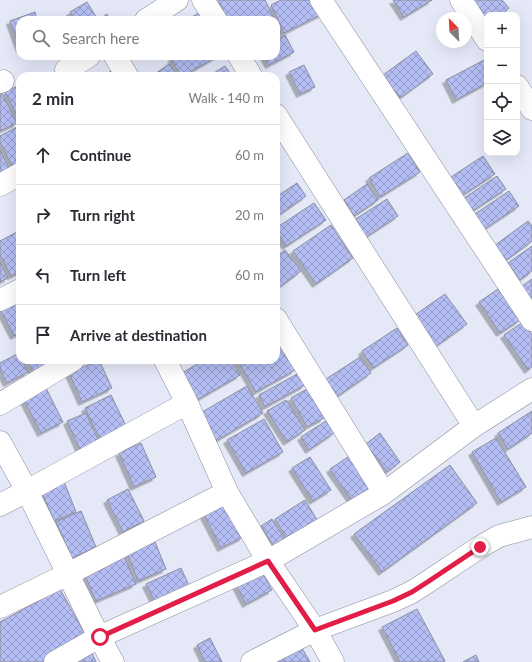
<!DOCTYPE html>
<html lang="en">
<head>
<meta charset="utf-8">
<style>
	:root { --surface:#fff; --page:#f7f7f7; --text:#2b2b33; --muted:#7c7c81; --line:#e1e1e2 }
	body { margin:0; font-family:Lato,sans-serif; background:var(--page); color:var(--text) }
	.controls { position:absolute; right:12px; top:12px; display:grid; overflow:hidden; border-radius:8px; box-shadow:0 4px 16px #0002 }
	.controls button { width:36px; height:36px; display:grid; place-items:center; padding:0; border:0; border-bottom:1px solid var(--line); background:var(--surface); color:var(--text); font:20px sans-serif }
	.compass { position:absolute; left:436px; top:12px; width:36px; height:36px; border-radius:50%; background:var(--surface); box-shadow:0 4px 16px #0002; rotate:336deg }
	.stop { position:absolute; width:12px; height:12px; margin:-9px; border:3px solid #e11d48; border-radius:50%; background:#fff }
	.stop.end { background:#e11d48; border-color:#fff; box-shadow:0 1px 4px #0008 }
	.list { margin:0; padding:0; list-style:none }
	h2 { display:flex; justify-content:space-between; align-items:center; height:52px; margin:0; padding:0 16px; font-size:17px }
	h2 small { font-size:13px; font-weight:400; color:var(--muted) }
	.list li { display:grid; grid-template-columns:26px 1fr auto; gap:12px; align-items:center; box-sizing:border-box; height:60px; padding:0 16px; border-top:1px solid var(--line) }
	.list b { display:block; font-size:15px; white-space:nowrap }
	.list em { font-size:13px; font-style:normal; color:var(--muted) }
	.icon { flex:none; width:22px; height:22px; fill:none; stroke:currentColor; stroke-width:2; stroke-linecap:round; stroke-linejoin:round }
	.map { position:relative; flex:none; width:532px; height:662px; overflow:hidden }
	.search { position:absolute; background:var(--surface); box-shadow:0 4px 16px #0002; left:16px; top:16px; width:264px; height:44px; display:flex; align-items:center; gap:10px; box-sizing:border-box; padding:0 14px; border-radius:12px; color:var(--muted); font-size:15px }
	.panel { position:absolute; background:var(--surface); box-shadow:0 4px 16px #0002; left:16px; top:72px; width:264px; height:292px; border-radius:12px }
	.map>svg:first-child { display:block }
	.building { fill:url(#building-cross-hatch); stroke:#8b8e9c; filter:url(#shadow) }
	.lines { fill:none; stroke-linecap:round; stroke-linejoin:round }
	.street-casing { stroke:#8b8e9c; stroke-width:23 }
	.secondary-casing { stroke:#8b8e9c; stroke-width:23 }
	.street { stroke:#fff; stroke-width:22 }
	.secondary { stroke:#fff; stroke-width:22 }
	.route { stroke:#e11d48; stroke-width:5 }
</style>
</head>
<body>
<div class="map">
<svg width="532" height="662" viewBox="0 0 532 662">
	<defs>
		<pattern id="building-cross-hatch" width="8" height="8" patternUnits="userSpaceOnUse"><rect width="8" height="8" fill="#b4bef4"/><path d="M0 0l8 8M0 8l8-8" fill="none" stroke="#939bc7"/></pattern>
		<filter id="shadow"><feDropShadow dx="-3.5" dy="3.5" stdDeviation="0" flood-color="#0004"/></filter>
	</defs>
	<rect width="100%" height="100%" fill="#e5e8f7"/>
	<path class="building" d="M 218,0 L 265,0 L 274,18 L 270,20 L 228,20 Z
		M 281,0 L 315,0 L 322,14 L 284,33 L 271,5 Z
		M 393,0 L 432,0 L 404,17 Z
		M 465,0 L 502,0 L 509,8 L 501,15 L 487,15 L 487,26 Z
		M 87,2 L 98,20 L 75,20 L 70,12 Z
		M 35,12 L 37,20 L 20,20 L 20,49 L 10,21 Z
		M 201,12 L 204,20 L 186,20 Z
		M 107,14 L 110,20 L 98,20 Z
		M 276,23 L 281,32 L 276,35 Z
		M 285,35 L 294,52 L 269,65 L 264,56 L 276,56 L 276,40 Z
		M 416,51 L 433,74 L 400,98 L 383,75 Z
		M 175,56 L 218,56 L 183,76 L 181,76 L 171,59 Z
		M 486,59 L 487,61 L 487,83 L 456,100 L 446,80 Z
		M 169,64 L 178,76 L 152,76 Z
		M 304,65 L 315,87 L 300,94 L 289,72 Z
		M 225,66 L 232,76 L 209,76 Z
		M 116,69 L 119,76 L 101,76 Z
		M 20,85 L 20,120 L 19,120 L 5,92 Z
		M 1,91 L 17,123 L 0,131 L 0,92 Z
		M 19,126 L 20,163 L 12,166 L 0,142 L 0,136 Z
		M 0,150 L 10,170 L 0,175 Z
		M 408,153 L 420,172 L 380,197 L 369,178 Z
		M 483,156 L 495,174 L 460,197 L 448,179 Z
		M 497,176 L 506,189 L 471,212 L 463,199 Z
		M 297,183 L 306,196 L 276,217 L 276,197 Z
		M 367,184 L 378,200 L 354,216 L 344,200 Z
		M 509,191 L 519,206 L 482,231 L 472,216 Z
		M 387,199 L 398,216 L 360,241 L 348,224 Z
		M 314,203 L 326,220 L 286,246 L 276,230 L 276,228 Z
		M 528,221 L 532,226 L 532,241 L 505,261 L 494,246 Z
		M 331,225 L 353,258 L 316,284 L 293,251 Z
		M 17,232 L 20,239 L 20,272 L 11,276 L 0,255 L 0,241 Z
		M 532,246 L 532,271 L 520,280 L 508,263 Z
		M 285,250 L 301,271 L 276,290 L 276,257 Z
		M 0,262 L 8,278 L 0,282 Z
		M 532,279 L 532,298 L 531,298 L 522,286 Z
		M 498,289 L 520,320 L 500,333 L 479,302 Z
		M 445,294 L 467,324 L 435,347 L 412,317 Z
		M 17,296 L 20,303 L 20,333 L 14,336 L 0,309 Z
		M 523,322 L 532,335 L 532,367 L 528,370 L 504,335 Z
		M 397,328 L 408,345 L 373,368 L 362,351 Z
		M 276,339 L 295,370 L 256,392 L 238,361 L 240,360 L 276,360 Z
		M 19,353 L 20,356 L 20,360 L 22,360 L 28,372 L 7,383 L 0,369 L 0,363 Z
		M 360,357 L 371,373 L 335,398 L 323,381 Z
		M 27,360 L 52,360 L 35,376 Z
		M 99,360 L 112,388 L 82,402 L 69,373 Z
		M 204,360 L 231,360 L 240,375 L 197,400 L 182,373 Z
		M 299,373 L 305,385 L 265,407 L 259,395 Z
		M 247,386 L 263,413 L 214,442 L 197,415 Z
		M 46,388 L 63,422 L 41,433 L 24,400 Z
		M 307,389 L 324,418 L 307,427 L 291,398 Z
		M 111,395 L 128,430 L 102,443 L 85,408 Z
		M 286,400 L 305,430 L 287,442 L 267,411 Z
		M 532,411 L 532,433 L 508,449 L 498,433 Z
		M 86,413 L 100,444 L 81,452 L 67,421 Z
		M 264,419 L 283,452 L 246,473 L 227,440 Z
		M 326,421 L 334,433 L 309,450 L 301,437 Z
		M 380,433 L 400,462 L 387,472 L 366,444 Z
		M 496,438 L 526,487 L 501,502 L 472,452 Z
		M 141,443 L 156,477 L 134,487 L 119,453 Z
		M 351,455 L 375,492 L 355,505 L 330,469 Z
		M 310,457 L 331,490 L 313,501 L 292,468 Z
		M 450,465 L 477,503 L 382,572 L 354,534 Z
		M 63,479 L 76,512 L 54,521 L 40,488 Z
		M 128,489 L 144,521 L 123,532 L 107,500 Z
		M 305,500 L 319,523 L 289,542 L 275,519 Z
		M 226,504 L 243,537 L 221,548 L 204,515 Z
		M 81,511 L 96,547 L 72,558 L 56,522 Z
		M 272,519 L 290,548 L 279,554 L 261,526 Z
		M 155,542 L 166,569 L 138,581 L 127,553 Z
		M 124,556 L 136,584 L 96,601 L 84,573 Z
		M 181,568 L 191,590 L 157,606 L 146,584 Z
		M 262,572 L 272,590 L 246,604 L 236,585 Z
		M 60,589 L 87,638 L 44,662 L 0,662 L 0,622 Z
		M 417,609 L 445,661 L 443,662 L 400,662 L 382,627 Z
		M 210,638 L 222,662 L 205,662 L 197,645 Z
		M 302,648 L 310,662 L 277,662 Z
		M 91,651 L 96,662 L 71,662 Z
		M 476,655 L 479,662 L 463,662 Z"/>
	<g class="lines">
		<g class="street-casing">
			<path id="street" d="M 203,0 L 216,20
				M 321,0 L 532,320
				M 461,0 L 487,40
				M 146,20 L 177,0
				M 115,56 L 127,76
				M 239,56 L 251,76
				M 66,70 L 89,56
				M 0,82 L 3,81
				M 517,86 L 532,109
				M 276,115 L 474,426
				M 0,185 L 20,174
				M 0,300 L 20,290
				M 276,319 L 384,493
				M 165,360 L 187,403 L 227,492 L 268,561 L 315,630 L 333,662
				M 0,404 L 73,360
				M 0,442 L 27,491 L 187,403
				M 0,607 L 68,574 L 227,492
				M 55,662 L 99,637 L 268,561 L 384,493 L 474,426 L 532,389
				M 252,662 L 315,630 L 393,601 L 412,592 L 429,581 L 480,547 L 499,536 L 532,527"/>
		</g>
		<g class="secondary-casing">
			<path id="secondary" d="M 0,505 L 27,491 L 99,637 L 113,662"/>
		</g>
		<use href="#street" class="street"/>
		<use href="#secondary" class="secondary"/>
	</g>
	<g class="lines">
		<path class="route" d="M 100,637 L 268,561 L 315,630 L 393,601 L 412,592 L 429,581 L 480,547"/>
	</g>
</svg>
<div class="controls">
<button>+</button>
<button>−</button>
<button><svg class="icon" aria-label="locate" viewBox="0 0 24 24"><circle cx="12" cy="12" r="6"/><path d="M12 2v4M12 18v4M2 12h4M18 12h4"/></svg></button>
<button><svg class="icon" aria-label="layers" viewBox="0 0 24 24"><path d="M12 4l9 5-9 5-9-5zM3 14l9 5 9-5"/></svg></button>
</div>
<svg class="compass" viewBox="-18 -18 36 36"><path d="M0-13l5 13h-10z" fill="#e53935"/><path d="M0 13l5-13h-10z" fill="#7c7c81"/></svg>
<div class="stop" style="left:100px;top:637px"></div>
<div class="stop end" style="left:480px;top:547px"></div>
<div class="search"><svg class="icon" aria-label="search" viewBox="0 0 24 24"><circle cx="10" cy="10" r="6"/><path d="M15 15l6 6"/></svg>Search here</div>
<section class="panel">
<h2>2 min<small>Walk · 140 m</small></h2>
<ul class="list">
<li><svg class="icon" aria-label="ahead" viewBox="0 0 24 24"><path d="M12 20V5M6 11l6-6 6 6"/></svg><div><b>Continue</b></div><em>60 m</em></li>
<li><svg class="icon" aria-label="right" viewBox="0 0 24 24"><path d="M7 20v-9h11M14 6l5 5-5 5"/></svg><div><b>Turn right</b></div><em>20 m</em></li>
<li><svg class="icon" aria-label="left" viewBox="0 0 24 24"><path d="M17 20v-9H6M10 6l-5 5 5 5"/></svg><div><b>Turn left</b></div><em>60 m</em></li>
<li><svg class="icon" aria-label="arrive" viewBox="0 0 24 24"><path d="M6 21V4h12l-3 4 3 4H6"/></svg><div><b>Arrive at destination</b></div></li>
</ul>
</section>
</div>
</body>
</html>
